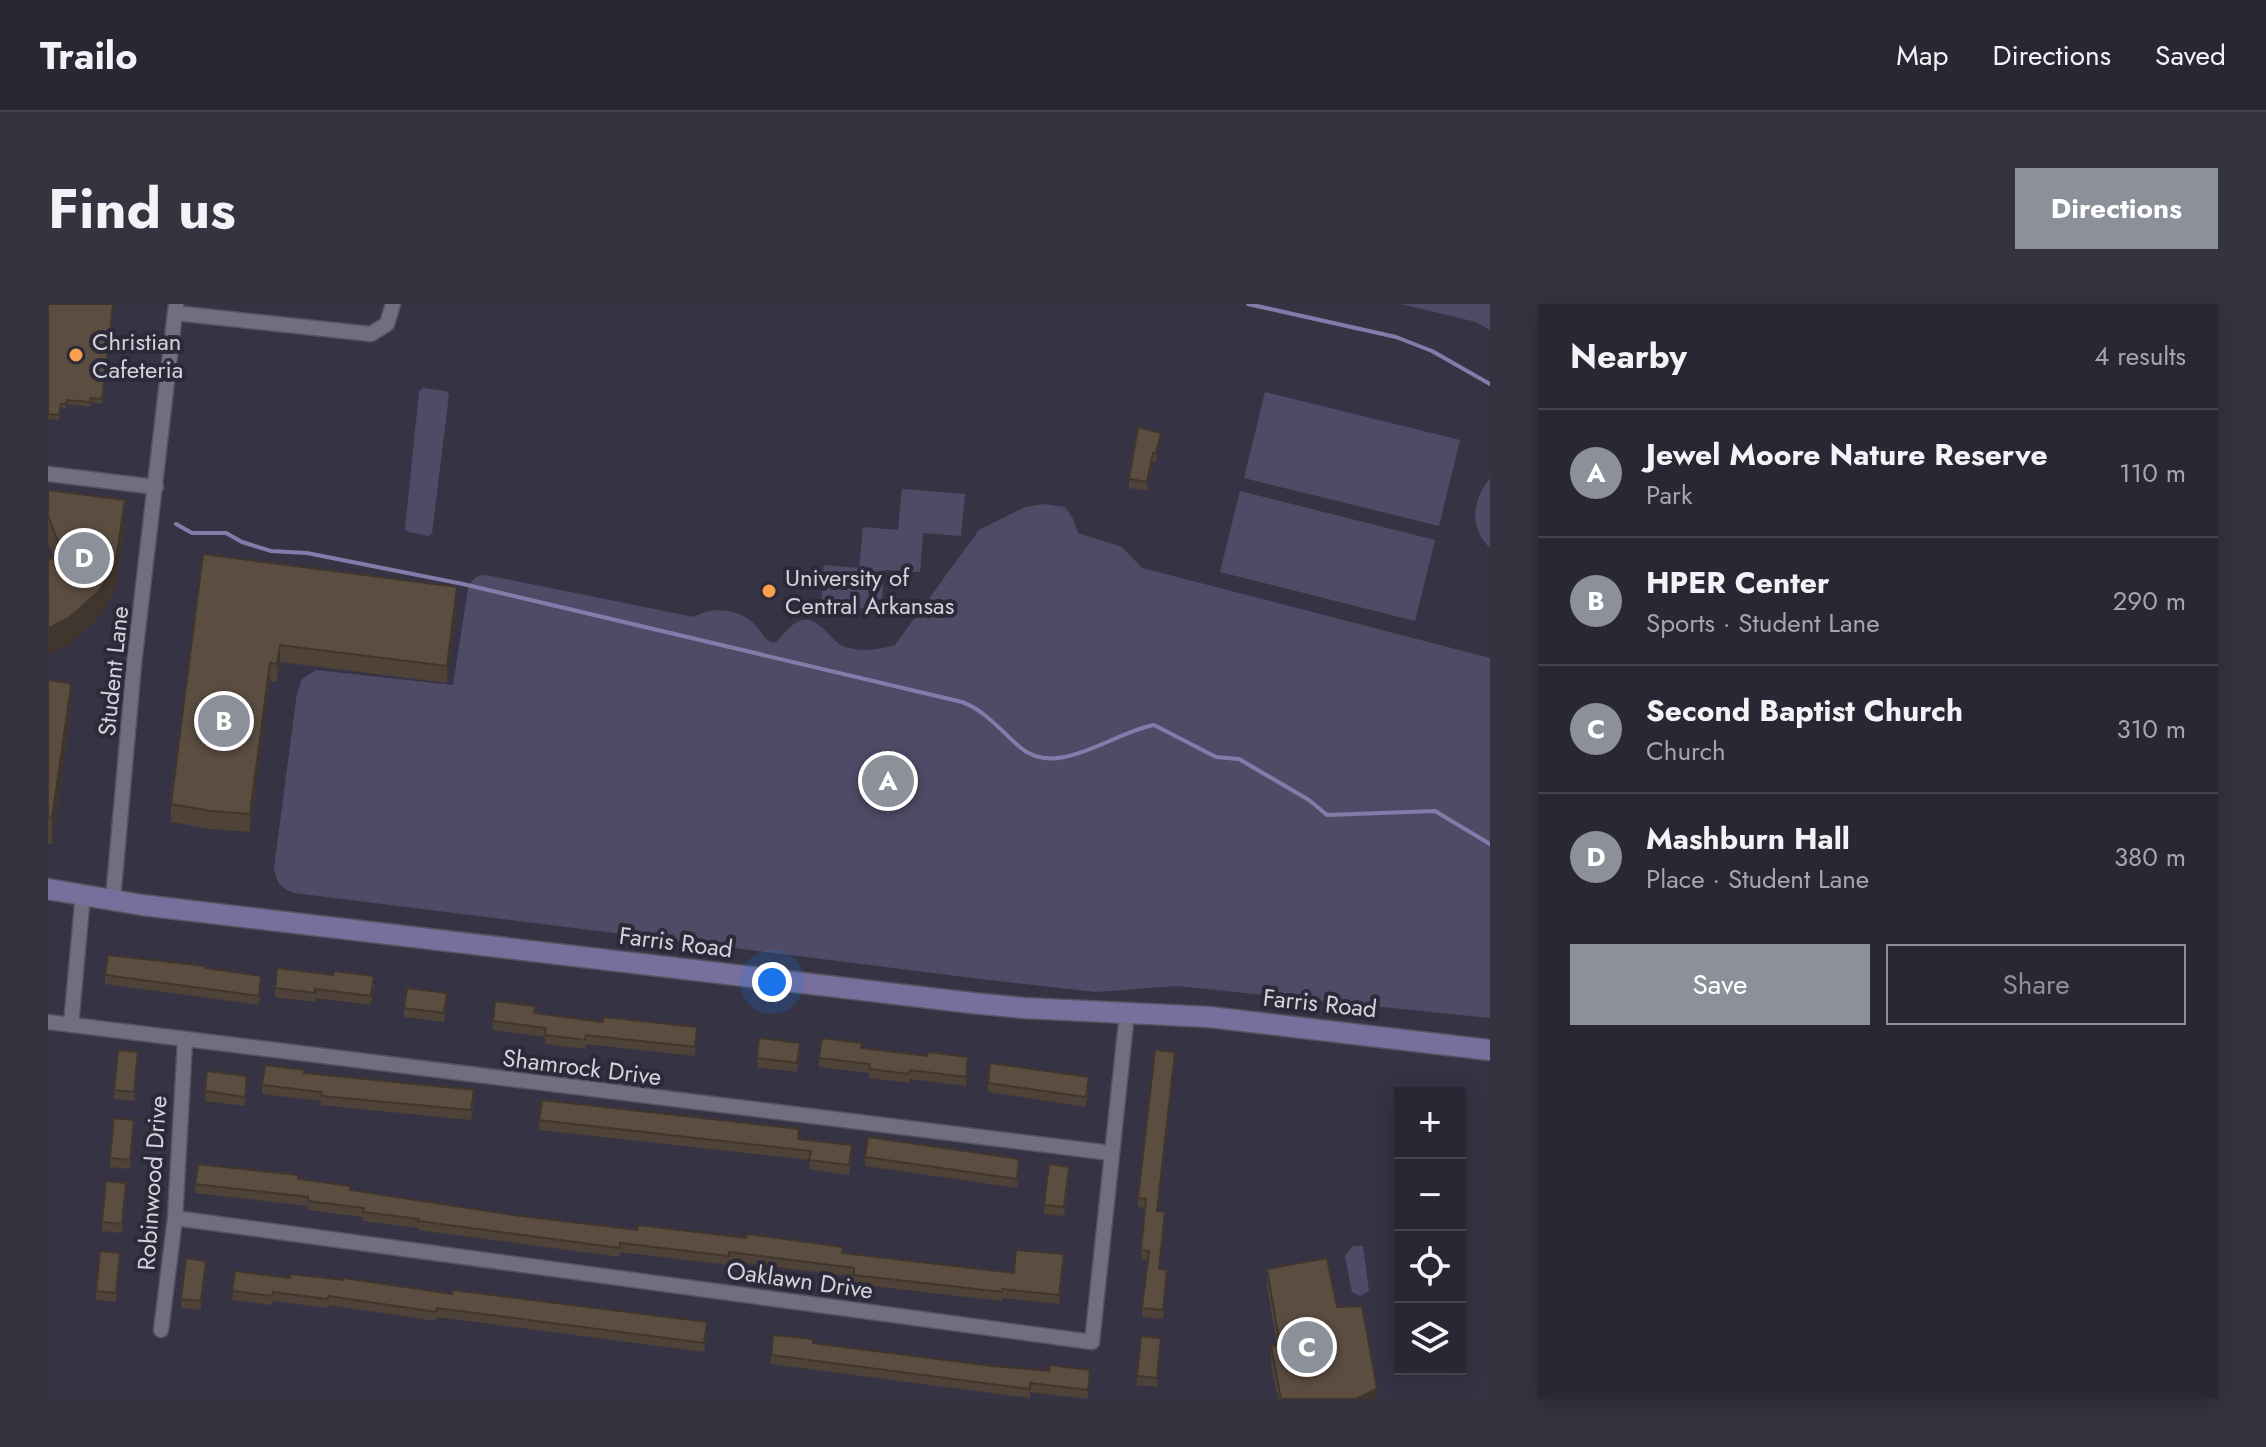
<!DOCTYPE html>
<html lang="en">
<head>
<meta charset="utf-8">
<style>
	:root { --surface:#282733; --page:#34333f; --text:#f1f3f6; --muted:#a5a5ac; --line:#44444e; --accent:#8c9099 }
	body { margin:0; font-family:Jost,sans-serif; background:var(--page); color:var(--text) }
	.controls { position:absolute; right:24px; bottom:24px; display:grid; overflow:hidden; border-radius:0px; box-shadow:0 4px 20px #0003 }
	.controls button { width:72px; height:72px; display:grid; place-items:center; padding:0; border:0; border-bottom:2px solid var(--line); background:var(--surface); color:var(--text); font:40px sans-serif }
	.you { position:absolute; left:724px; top:678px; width:28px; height:28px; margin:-20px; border:6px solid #fff; border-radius:50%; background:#1a73e8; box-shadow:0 0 0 12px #1a73e833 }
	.badge { display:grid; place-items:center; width:52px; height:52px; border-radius:50%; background:var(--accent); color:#fff; font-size:26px; font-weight:700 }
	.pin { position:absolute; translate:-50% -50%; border:4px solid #fff; box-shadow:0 2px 8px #0006 }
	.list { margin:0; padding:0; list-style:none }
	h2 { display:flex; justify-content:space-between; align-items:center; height:104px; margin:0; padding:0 32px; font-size:34px }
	h2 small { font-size:26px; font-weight:400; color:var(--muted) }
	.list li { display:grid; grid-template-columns:52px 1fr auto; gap:24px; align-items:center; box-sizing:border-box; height:128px; padding:0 32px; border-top:2px solid var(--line) }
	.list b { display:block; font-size:30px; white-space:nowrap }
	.list p { margin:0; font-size:26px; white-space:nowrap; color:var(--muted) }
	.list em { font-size:26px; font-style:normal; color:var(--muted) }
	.actions { display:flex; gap:16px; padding:24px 32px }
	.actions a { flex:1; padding:18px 0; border:2px solid var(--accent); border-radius:0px; text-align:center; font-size:28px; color:var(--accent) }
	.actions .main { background:var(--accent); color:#fff }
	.icon { flex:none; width:44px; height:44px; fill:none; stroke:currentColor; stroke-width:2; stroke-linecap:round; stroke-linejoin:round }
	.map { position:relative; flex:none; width:1442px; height:1095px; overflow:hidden; border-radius:0px }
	header { display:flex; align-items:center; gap:48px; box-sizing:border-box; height:112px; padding:0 40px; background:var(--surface); border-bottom:2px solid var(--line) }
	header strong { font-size:38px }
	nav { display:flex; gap:44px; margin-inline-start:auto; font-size:28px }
	.intro { display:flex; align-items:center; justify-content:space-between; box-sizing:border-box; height:192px; padding:0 48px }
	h1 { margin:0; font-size:56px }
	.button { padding:20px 36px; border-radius:0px; background:var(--accent); color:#fff; font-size:28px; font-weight:700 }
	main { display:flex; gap:48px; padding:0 48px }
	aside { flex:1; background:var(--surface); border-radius:0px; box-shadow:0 4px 20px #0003 }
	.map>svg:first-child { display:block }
	.green { fill:#4f4b67 }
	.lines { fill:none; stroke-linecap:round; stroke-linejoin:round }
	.stream { stroke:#837caa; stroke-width:4 }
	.street-casing { stroke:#555360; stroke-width:17 }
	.secondary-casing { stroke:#555360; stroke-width:23 }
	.street { stroke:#706e7f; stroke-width:14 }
	.secondary { stroke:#786f9d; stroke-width:20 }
	.wall { fill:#4f4238 }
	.shaded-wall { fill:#40362e }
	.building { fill:#5c4d41; stroke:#40362e; stroke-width:2 }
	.poi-dot { fill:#f99f4d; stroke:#2c2a39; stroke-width:3 }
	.labels { text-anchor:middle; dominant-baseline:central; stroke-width:8; stroke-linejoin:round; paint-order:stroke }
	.poi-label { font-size:24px; fill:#d4d3dd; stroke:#2c2a39; text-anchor:start }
	.street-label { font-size:24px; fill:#d4d3dd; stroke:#2c2a39 }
</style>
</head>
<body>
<header>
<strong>Trailo</strong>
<nav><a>Map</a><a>Directions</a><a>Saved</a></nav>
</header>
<div class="intro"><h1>Find us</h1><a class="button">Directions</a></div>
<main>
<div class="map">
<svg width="1442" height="1095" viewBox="0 0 1442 1095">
	<rect width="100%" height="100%" fill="#363444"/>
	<path class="green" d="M 1353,0 L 1442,0 L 1442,26 L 1428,18 Z
		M 375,84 L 398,87 L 401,91 L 384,229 L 381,232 L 360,228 L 357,225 L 371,88 Z
		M 1217,88 L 1412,136 L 1391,222 L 1196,174 Z
		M 1442,174 L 1442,244 C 1421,223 1424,197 1442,174 Z
		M 854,185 L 917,190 L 913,232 L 875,229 L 872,268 L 836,266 L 833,306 L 773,301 L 776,261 L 811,264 L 815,223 L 850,226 Z
		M 1192,187 L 1387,236 L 1367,317 L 1172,268 Z
		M 996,200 L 1017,203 L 1025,215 L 1030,229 L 1074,243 L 1094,264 L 1442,354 L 1442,714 L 1129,682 L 1048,688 L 933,675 L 246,589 C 232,584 229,579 226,564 L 249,389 L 254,375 L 268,366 L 405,381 L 420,285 C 423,276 428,271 438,271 L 646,313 C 666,301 695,305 710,324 C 715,330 715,334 723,338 L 728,338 C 734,332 743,320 751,317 C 771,310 781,337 797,343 C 814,348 831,346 847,341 L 931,226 L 977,203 Z
		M 1305,942 L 1315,942 L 1321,987 L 1312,992 L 1304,988 L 1297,952 Z"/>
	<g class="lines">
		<path class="stream" d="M 1200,0 L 1348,33 L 1384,47 L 1442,80
			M 128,220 L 144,229 L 178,229 L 194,238 L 223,247 L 259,249 L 415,280 L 914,398 C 937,406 955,429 973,444 C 1010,475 1065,428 1106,421 L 1168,453 L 1191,455 L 1261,496 L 1279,511 L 1387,507 L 1442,540"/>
		<g class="street-casing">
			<path id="street" d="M 127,9 L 323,30 L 339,20 L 345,0
				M 0,170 L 108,183
				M 65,595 L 86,360 L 128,0
				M 0,718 L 1063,849
				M 23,721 L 35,590
				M 127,914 L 1044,1038 L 1079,709
				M 113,1026 L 127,914 L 137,737"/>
		</g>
		<g class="secondary-casing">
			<path id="secondary" d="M 0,585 L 94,601 L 924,699 L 976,704 L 1161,713 L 1442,746"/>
		</g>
		<use href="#street" class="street"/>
		<use href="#secondary" class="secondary"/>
	</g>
	<path class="wall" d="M 0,0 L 66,0 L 54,100 L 43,98 L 42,103 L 19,100 L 18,105 L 13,104 L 11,116 L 0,115 Z
		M 1113,138 L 1108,158 L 1105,158 L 1099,187 L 1081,184 L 1081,175 Z
		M 0,186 L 77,222 L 67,287 L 51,313 L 22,340 L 0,350 L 0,252 L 2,255 L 6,254 L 0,239 Z
		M 155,250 L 409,301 L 399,379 L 232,358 L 229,378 L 222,377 L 202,528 L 163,525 L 123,518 L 123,500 Z
		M 0,376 L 23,409 L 4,540 L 0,540 Z
		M 157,664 L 213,681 L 211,701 L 57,680 L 57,671 Z
		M 326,681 L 323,701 L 267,694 L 267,698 L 227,693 L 227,684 Z
		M 399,698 L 396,718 L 356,713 L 356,704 Z
		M 487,709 L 649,732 L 647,752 L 538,740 L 537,745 L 497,740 L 497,733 L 445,726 L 445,717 Z
		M 814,744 L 920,762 L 918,782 L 862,775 L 861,779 L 821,774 L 821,769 L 771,763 L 771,754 Z
		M 752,748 L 749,768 L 709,763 L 709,754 Z
		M 90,757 L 86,797 L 66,795 L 66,786 Z
		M 1127,757 L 1110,907 L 1117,917 L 1112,965 L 1119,975 L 1115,1015 L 1094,1013 L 1100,956 L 1093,955 L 1097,904 L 1090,903 L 1090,894 Z
		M 256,769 L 426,796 L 423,816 L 273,801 L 273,797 L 214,790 L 214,781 Z
		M 940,779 L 1041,782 L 1038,803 L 940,788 Z
		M 199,782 L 197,802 L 157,797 L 157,787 Z
		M 491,816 L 751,835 L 804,850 L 801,871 L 761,865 L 762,856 L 491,826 Z
		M 86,825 L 82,865 L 62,863 L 62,854 Z
		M 817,853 L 971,864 L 969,884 L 817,862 Z
		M 1021,872 L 1016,912 L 996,910 L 996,901 Z
		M 250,875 L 302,886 L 465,911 L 966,969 L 1016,959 L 1011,1000 L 954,994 L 954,997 L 806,980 L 806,973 L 681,957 L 681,961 L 572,948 L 572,953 L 370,926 L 370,924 L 315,917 L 315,913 L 260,906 L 260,902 L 147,889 L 147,880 Z
		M 78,888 L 74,929 L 54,927 L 54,918 Z
		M 72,958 L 68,998 L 48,996 L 48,987 Z
		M 1219,965 L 1289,1003 L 1329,1095 L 1230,1095 L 1223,1060 L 1223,1042 L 1229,1041 L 1219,983 Z
		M 158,966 L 153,1006 L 133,1004 L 133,995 Z
		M 187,967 L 659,1028 L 656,1048 L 389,1013 L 388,1017 L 280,1001 L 280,1004 L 225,997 L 224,1001 L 184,996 Z
		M 765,1039 L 944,1062 L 1001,1067 L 1042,1075 L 1040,1095 L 982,1088 L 982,1094 L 723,1060 L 723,1051 Z
		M 1113,1043 L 1109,1083 L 1089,1081 L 1089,1072 Z"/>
	<path class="shaded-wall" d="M 1113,129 L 1113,138 L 1108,158 L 1108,149 Z
		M 1105,149 L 1105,158 L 1099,187 L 1099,178 Z
		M 77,196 L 77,222 L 67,287 L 51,313 L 22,340 L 0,350 L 0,324 Z
		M 409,283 L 409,301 L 399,379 L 399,362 Z
		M 232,341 L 232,358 L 229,378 L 229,360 Z
		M 222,359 L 222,377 L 202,528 L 202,510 Z
		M 23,382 L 23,409 L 4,540 L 4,514 Z
		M 1127,748 L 1127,757 L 1109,916 L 1109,907 Z
		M 1117,908 L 1117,917 L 1111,974 L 1111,965 Z
		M 158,957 L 158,966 L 153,1006 L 153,997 Z
		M 1329,1085 L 1329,1095 L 1308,1095 Z"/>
	<path class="building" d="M 0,0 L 65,0 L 54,95 L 43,94 L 42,98 L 19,96 L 18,100 L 13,100 L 11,111 L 0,110 Z
		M 1090,123 L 1113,129 L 1108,149 L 1105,149 L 1099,178 L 1081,175 Z
		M 0,186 L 77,196 L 67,261 L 51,287 L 22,313 L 0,324 L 0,252 L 2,255 L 15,250 L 0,212 Z
		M 155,250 L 409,283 L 399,362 L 232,341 L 229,360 L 222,359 L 202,510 L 163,507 L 123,500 Z
		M 0,376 L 21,379 L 23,382 L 4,514 L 0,513 Z
		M 60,651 L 157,662 L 157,664 L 213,672 L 211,692 L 57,671 Z
		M 229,664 L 285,671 L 286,667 L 326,672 L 323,692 L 267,685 L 267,689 L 227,684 Z
		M 359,684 L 399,689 L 396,709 L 356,704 Z
		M 447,697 L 487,702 L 486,709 L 555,718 L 555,713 L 649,723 L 647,743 L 538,731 L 537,736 L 497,731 L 498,724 L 445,717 Z
		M 711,734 L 752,739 L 749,759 L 709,754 Z
		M 774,734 L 814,739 L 813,744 L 879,752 L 880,748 L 920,753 L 918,773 L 862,766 L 861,770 L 821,765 L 822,760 L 771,754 Z
		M 70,746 L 90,748 L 86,788 L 66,786 Z
		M 1107,746 L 1127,748 L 1109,907 L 1117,908 L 1111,965 L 1119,966 L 1115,1006 L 1094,1004 L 1101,947 L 1093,946 L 1098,895 L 1090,894 Z
		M 942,759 L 1041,773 L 1038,793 L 940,779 Z
		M 217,761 L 257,766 L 256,769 L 426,786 L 423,806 L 273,792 L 274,788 L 214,781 Z
		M 159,767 L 199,772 L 197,793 L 157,787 Z
		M 494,796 L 751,825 L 750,835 L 804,841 L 801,861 L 761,856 L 763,847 L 491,816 Z
		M 66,814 L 86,816 L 82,856 L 62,854 Z
		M 820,833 L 971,855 L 969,875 L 817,853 Z
		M 150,860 L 250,871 L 250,875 L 302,882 L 302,886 L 465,911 L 589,926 L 590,921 L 698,934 L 699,930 L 795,943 L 794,949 L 966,969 L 968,946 L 1016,950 L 1011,991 L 954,985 L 954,988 L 806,971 L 806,964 L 681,948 L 681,952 L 572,939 L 572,944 L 370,917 L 371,915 L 315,908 L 316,904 L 260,897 L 260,893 L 147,880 Z
		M 1001,860 L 1021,863 L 1016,903 L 996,901 Z
		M 58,877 L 78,879 L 74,920 L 54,918 Z
		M 52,947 L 72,949 L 68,989 L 48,987 Z
		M 138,954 L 158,957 L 153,997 L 133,995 Z
		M 1279,954 L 1289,1003 L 1314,1002 L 1329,1085 L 1308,1095 L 1233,1095 L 1223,1042 L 1232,1041 L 1219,965 Z
		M 187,967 L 242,974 L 242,970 L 295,976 L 295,974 L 404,990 L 405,986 L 659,1018 L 656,1039 L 389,1004 L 388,1008 L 280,992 L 280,995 L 225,988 L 224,992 L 184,987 Z
		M 725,1031 L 765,1035 L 765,1039 L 944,1062 L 1001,1067 L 1002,1061 L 1042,1066 L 1040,1086 L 982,1079 L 982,1085 L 723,1051 Z
		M 1093,1032 L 1113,1034 L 1109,1074 L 1089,1072 Z"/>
	<g class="poi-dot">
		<circle cx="28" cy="51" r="8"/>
		<circle cx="721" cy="287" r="8"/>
	</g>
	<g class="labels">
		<g class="poi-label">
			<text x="44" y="37">Christian<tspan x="44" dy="28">Cafeteria</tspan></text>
			<text x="737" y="273">University of<tspan x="737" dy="28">Central Arkansas</tspan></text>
		</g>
		<g class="street-label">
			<text transform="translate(65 367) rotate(-84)">Student Lane</text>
			<text transform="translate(628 638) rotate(7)">Farris Road</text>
			<text transform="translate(1272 699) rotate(6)">Farris Road</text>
			<text transform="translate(534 763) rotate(7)">Shamrock Drive</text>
			<text transform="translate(104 879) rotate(-86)">Robinwood Drive</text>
			<text transform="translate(752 976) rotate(8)">Oaklawn Drive</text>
		</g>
	</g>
</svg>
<div class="controls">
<button>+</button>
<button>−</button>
<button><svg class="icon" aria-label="locate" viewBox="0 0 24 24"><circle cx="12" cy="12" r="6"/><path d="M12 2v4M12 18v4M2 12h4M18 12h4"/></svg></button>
<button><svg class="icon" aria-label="layers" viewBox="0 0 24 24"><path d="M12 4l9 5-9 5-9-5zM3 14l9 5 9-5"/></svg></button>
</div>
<div class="you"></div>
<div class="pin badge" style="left:840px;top:477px">A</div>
<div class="pin badge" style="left:176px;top:417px">B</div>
<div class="pin badge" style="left:1259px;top:1043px">C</div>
<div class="pin badge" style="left:36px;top:254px">D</div>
</div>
<aside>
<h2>Nearby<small>4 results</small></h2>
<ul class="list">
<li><span class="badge">A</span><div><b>Jewel Moore Nature Reserve</b><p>Park</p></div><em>110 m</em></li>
<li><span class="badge">B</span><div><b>HPER Center</b><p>Sports · Student Lane</p></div><em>290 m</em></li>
<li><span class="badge">C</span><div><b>Second Baptist Church</b><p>Church</p></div><em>310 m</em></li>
<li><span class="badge">D</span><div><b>Mashburn Hall</b><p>Place · Student Lane</p></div><em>380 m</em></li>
</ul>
<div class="actions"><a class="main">Save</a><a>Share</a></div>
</aside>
</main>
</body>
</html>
